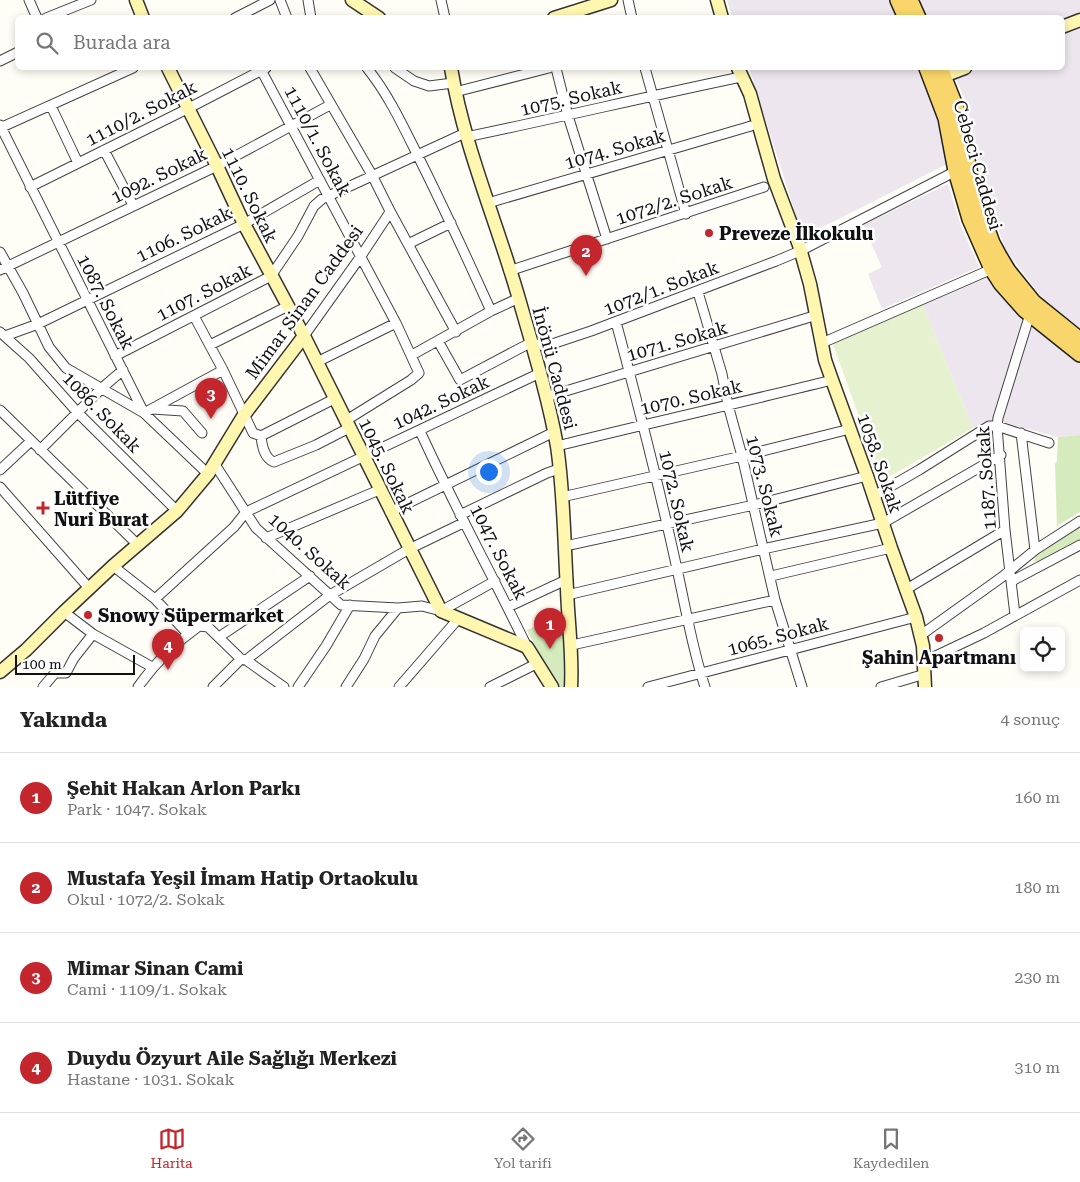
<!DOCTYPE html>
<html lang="tr">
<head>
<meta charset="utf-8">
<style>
	:root { --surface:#fff; --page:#f2f2f2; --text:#222; --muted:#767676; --line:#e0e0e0; --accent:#c4262e }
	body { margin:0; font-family:"Roboto Serif",serif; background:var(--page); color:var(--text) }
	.controls { position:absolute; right:15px; bottom:15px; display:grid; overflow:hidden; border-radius:8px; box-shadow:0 2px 8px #0003 }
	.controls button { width:45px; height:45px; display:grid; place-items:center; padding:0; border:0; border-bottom:1px solid var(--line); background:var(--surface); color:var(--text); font:25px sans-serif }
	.scale { position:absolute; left:15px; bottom:12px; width:120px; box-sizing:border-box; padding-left:5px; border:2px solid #111; border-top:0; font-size:14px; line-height:18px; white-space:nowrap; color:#111; -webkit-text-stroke:4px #fff; paint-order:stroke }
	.you { position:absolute; left:488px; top:471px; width:18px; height:18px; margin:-12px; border:4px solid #fff; border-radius:50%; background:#1a73e8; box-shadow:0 0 0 8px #1a73e833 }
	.badge { display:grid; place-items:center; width:32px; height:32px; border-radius:50%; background:var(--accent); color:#fff; font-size:16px; font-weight:700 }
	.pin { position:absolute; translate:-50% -41px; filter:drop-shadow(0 1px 2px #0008) }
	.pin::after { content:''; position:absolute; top:26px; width:18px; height:15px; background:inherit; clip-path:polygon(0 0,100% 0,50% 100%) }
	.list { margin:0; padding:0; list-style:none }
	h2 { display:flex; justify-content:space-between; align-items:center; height:65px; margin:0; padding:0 20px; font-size:21px }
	h2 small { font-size:16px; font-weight:400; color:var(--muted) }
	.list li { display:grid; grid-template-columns:32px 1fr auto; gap:15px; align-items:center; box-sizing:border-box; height:90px; padding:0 20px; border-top:1px solid var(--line) }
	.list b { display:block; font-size:19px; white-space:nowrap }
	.list p { margin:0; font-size:16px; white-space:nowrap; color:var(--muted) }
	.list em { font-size:16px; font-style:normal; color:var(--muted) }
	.icon { flex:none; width:28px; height:28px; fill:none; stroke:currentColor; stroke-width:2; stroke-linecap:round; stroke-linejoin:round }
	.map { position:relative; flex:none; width:1080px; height:687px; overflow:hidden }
	.search { position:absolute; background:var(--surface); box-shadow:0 2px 8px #0003; left:15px; right:15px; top:15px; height:55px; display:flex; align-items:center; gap:12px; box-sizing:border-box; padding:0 18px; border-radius:8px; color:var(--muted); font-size:19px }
	.sheet { height:425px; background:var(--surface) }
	nav { display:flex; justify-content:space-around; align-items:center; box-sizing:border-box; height:70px; border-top:1px solid var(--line); background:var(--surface); font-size:14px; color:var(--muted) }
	nav a { display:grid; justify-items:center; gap:2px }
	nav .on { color:var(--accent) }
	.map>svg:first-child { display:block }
	.industrial { fill:#eee6ef }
	.green { fill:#d5ebbd }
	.pitch { fill:#e6f2cf }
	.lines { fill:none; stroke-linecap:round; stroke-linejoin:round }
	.street-casing { stroke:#444; stroke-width:11 }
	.secondary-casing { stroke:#333; stroke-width:15 }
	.primary-casing { stroke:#222; stroke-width:18 }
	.street { stroke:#fff; stroke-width:9 }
	.secondary { stroke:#fff6b0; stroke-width:12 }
	.primary { stroke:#f9d66b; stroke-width:15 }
	.poi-dot { fill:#c4262e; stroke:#fff; stroke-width:2 }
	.labels { text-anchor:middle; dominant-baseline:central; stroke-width:5; stroke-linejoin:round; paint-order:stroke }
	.street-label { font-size:18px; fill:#111; stroke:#fff }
	.poi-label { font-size:18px; font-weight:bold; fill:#111; stroke:#fff; text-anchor:start }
</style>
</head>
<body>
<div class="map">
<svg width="1080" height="687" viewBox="0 0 1080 687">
	<rect width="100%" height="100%" fill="#fffdf5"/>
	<path class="industrial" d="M 727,0 L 893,0 L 900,17 L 732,17 Z
		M 920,0 L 1080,0 L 1080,328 L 1044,300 L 1005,249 L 982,180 L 967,103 L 950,68 L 1062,68 L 1062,18 L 927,17 Z
		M 749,68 L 921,68 L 941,116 L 947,164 L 803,237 Z
		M 948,184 L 961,226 L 979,267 L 882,309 L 868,274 L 882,267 L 863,225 Z
		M 988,277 L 1080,360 L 1080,435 L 1058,437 L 995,420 L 973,428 L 922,303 Z"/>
	<path class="green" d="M 1080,435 L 1080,512 L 1057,526 L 1055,464 L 1057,461 L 1058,437 Z
		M 1080,526 L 1080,541 L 1039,561 L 1034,561 L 1036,555 Z
		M 562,614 L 566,687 L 557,687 L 527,630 Z"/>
	<path class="pitch" d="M 922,303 L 973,428 L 882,481 L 833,344 Z"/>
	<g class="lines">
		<g class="street-casing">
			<path id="street" d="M 29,0 L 37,18
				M 280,0 L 287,18
				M 308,0 L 311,18
				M 441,0 L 445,18
				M 628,0 L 632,18
				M 46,18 L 91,0
				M 235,18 L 270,0
				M 0,61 L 18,52
				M 260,68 L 396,323 L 419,373 L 411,380 L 345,421
				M 310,68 L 372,175 L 390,211 L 456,332
				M 367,68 C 388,94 402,124 417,154 C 443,206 467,258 491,311
				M 395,68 L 414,81 L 429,86 L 453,83
				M 556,68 L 568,116 L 607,239
				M 645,68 L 686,214
				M 455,92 L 549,68
				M 51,106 L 78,163
				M 0,125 L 144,413 L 208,474
				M 0,128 L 133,68
				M 466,137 C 558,118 649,96 741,77
				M 104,150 L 133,205
				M 30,187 L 187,109 L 266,68
				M 488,203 L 751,126
				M 408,244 L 451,223
				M 0,252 L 23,293 L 49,347 L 66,368 L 144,413 L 223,370
				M 0,270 L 217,166 L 330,105
				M 509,271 L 764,187
				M 698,292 L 722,374 L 728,405 L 742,456 L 775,600 L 802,687
				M 194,316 L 223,370 L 253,433 L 261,436 L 334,399
				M 616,322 C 638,404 659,486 677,569 C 686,609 692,648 705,687
				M 0,332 L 29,358 L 78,413 L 177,511
				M 5,336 L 38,324 L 244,224 L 320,180
				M 304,336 L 361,256 L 390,212
				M 438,341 L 460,380 L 530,343 L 546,346 L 591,331 L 776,261 L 800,251 L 956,171
				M 822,343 L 992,269
				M 210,345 L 288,306
				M 412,355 L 491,311 L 519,298
				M 115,356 L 271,276 L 298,236 L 314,206 L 322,199 L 465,133
				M 317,362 L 396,323
				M 546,397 L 817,315
				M 152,409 L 183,411 L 202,433
				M 0,410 L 138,545
				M 420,431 C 453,504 492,574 527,647
				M 1021,433 L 1035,550
				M 261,436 C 262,446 264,458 274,462 L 316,445 L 349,428
				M 557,446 C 648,423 740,403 832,380
				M 40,450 L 102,388 L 123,370
				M 214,463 L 256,528 L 341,605 L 398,608 L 422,606 L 441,611 L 495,581
				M 0,470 L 31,441
				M 0,487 L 89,588
				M 874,496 L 919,470 L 989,426 L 997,426 L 1049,443
				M 562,497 L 742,456 L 850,429
				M 390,512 L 554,432
				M 460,515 L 547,473 L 559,469
				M 266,538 L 379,490
				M 565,546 L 754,505 L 867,476
				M 113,566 L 155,599 L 188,634
				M 771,576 L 891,548
				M 1012,581 L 1080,545
				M 905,590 L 1005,530
				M 567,595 L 763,549 L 883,523 L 1001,455
				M 155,599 L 234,527 L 246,512 L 540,373
				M 508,607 L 566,580
				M 64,612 L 93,634 L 152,667
				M 1015,615 L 1005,530 L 997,426 L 998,418 L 1030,314
				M 921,635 L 1002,577 L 1035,550 L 1080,521
				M 219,637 L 310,576
				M 572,645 L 775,600
				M 246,660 L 330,595 L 409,549 L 463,523
				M 925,661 L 984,633 L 1080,580
				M 43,687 L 55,673 L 66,673 L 74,658 L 93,634
				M 138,687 C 155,663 175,643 199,626 L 208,627 L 241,659 L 246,660 L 284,687
				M 213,687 L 241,659
				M 298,687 L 326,646 L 350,605
				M 346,687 L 364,659 L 375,636 L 398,608
				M 399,687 L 458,619
				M 490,687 L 538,663
				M 648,687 L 916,617
				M 881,687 L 925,674"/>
		</g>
		<g class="secondary-casing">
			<path id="secondary" d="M 136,0 L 143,18
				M 352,0 L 379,18
				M 717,0 L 722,18
				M 554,18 L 611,0
				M 1062,27 L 1080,20
				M 168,68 L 217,166 L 244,224 L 304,336 L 441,611 L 527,647 L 552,687
				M 451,68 C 464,147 497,222 519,299 C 533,348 548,396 557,446 C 564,493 564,541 567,589 C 568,622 573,654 571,687
				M 738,68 L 750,94 L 774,179 L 799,245 L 810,284 L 825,360 L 832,380 L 867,476 L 891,548 L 916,617 L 923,646 L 925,687
				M 944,76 L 965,68
				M 0,672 L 26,650 L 64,612 L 113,566 L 177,511 L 208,474 L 244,415 L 304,336"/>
		</g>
		<g class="primary-casing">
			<path id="primary" d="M 898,0 L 906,18
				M 910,0 L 918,18
				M 927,68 L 946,118 L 956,171 L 970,219 L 992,269 L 1001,283 L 1025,310 L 1080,354
				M 940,68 L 956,108 L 974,193 L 992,243 L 999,256 L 1008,271 L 1033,302 L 1080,340"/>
		</g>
		<use href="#street" class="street"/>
		<use href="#secondary" class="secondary"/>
		<use href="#primary" class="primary"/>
	</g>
	<g class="poi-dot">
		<circle cx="709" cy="233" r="5"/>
		<path d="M40.5 500.5h5v5h5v5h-5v5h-5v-5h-5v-5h5z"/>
		<circle cx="88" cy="615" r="5"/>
		<circle cx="939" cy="638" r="5"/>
	</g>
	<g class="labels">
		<g class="street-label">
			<text transform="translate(571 98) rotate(-13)">1075. Sokak</text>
			<text transform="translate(141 113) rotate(-27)">1110/2. Sokak</text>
			<text transform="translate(318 141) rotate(62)">1110/1. Sokak</text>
			<text transform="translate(615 149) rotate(-16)">1074. Sokak</text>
			<text transform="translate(978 165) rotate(74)">Cebeci Caddesi</text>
			<text transform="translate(159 175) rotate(-26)">1092. Sokak</text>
			<text transform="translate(250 195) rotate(64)">1110. Sokak</text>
			<text transform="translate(674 200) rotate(-18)">1072/2. Sokak</text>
			<text transform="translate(184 234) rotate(-26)">1106. Sokak</text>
			<text transform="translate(661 288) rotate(-21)">1072/1. Sokak</text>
			<text transform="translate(204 292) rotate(-27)">1107. Sokak</text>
			<text transform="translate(106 302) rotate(63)">1087. Sokak</text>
			<text transform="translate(304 302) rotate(-54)">Mimar Sinan Caddesi</text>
			<text transform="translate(677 341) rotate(-16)">1071. Sokak</text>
			<text transform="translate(555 368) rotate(75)">İnönü Caddesi</text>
			<text transform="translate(691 397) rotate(-13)">1070. Sokak</text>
			<text transform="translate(441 402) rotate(-25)">1042. Sokak</text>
			<text transform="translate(102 412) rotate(46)">1086. Sokak</text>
			<text transform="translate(880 463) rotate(71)">1058. Sokak</text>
			<text transform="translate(387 466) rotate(64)">1045. Sokak</text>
			<text transform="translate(986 478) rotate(-94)">1187. Sokak</text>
			<text transform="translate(765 486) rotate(76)">1073. Sokak</text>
			<text transform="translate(677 501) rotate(77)">1072. Sokak</text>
			<text transform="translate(310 551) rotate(42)">1040. Sokak</text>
			<text transform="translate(499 552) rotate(63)">1047. Sokak</text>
			<text transform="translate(778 636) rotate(-15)">1065. Sokak</text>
		</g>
		<g class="poi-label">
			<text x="719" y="233">Preveze İlkokulu</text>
			<text x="54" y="498">Lütfiye<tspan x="54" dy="21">Nuri Burat</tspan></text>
			<text x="98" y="615">Snowy Süpermarket</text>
			<text x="939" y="657" text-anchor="middle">Şahin Apartmanı</text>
		</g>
	</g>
</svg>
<div class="controls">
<button><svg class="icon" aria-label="locate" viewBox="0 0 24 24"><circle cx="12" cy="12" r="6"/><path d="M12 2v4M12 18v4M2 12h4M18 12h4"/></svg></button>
</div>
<div class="scale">100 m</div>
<div class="you"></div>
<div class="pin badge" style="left:550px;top:649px">1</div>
<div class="pin badge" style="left:586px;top:276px">2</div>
<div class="pin badge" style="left:211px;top:419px">3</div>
<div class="pin badge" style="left:168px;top:670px">4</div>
<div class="search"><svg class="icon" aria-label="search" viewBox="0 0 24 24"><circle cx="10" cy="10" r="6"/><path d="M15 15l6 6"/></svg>Burada ara</div>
</div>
<section class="sheet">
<h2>Yakında<small>4 sonuç</small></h2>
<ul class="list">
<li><span class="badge">1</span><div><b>Şehit Hakan Arlon Parkı</b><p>Park · 1047. Sokak</p></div><em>160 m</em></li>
<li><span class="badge">2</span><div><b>Mustafa Yeşil İmam Hatip Ortaokulu</b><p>Okul · 1072/2. Sokak</p></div><em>180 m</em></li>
<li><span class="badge">3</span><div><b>Mimar Sinan Cami</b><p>Cami · 1109/1. Sokak</p></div><em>230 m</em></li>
<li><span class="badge">4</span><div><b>Duydu Özyurt Aile Sağlığı Merkezi</b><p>Hastane · 1031. Sokak</p></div><em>310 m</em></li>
</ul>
</section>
<nav>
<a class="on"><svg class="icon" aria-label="map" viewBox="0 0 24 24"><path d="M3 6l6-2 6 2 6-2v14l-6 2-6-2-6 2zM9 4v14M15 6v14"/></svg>Harita</a>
<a><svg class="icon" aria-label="directions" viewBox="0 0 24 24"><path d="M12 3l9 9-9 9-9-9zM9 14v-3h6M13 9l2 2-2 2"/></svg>Yol tarifi</a>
<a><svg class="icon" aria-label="saved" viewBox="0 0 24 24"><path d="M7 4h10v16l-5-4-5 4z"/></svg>Kaydedilen</a>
</nav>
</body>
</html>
